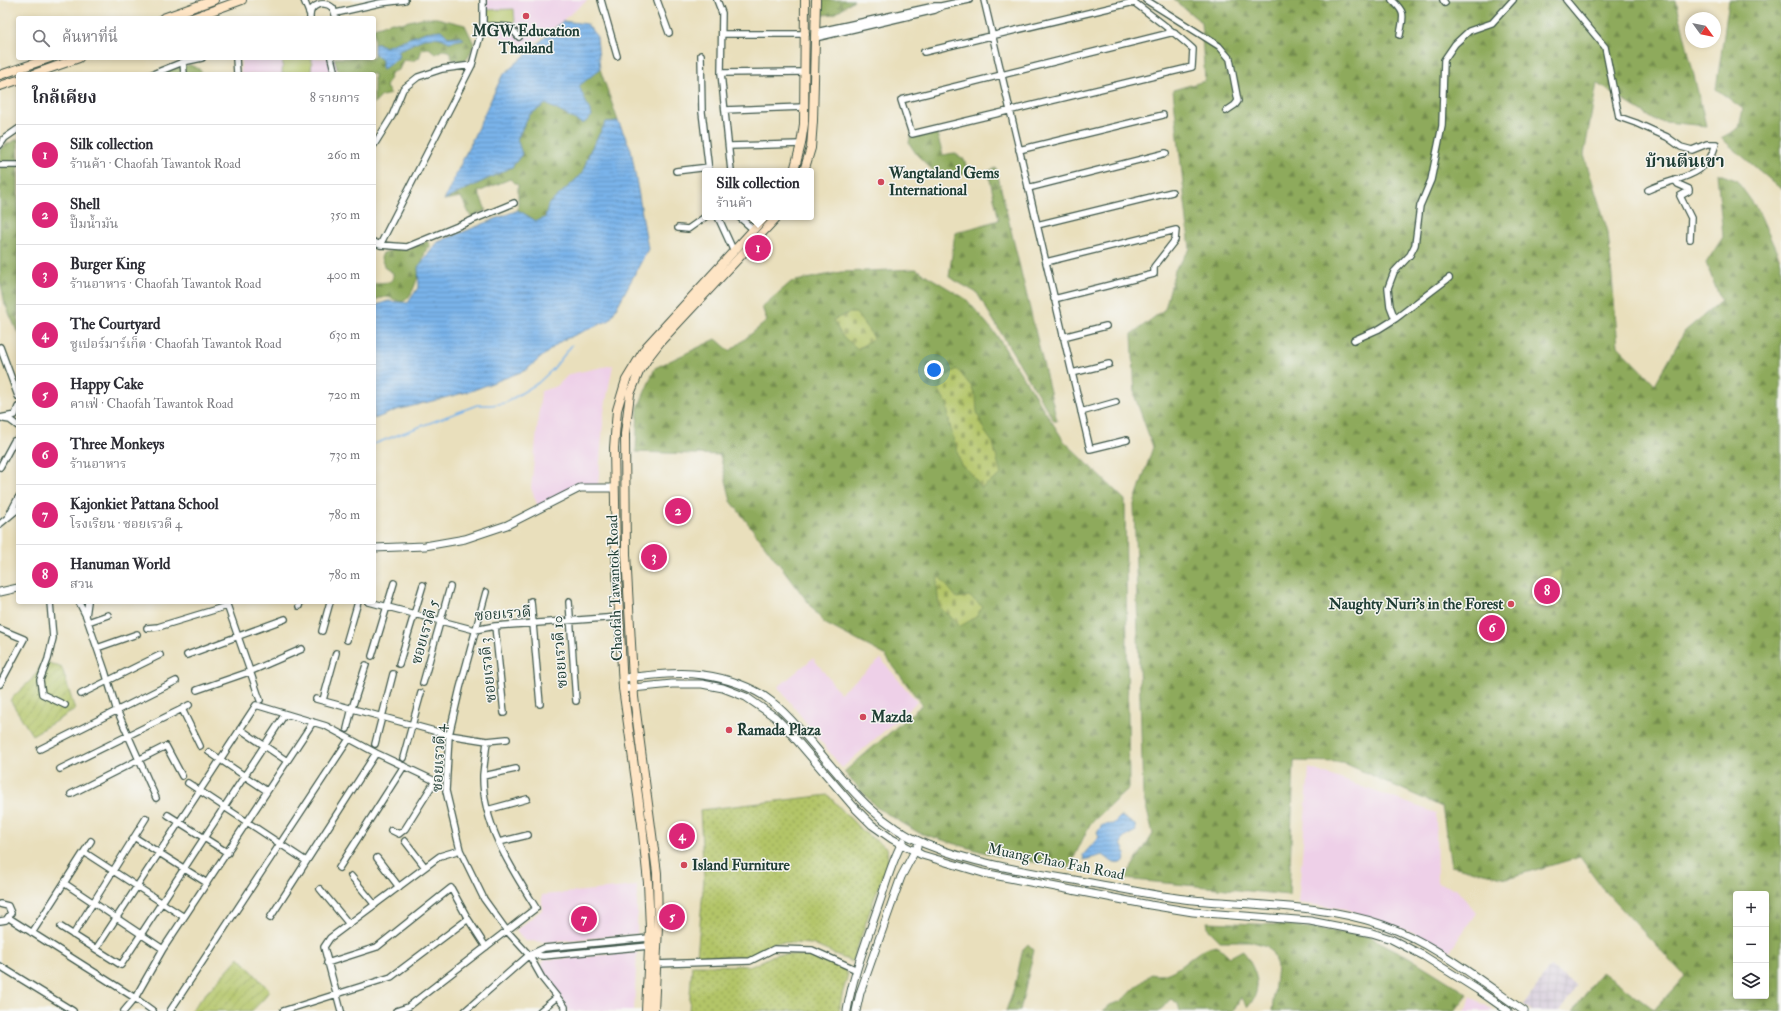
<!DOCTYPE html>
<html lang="th">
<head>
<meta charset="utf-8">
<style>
	:root { --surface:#fff; --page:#f2f2f3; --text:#2b2b33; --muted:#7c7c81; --line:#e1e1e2; --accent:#db2777 }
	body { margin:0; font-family:"IM FELL Double Pica","Noto Serif Thai",serif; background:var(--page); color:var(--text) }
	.controls { position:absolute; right:12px; bottom:12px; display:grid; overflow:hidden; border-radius:4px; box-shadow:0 2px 6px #0003 }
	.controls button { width:36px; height:36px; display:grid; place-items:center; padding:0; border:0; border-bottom:1px solid var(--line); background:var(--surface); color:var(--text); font:20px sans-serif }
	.compass { position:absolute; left:1685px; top:12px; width:36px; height:36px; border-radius:50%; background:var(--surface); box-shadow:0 2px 6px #0003; rotate:123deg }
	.you { position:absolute; left:934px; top:370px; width:14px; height:14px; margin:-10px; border:3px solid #fff; border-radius:50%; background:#1a73e8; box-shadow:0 0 0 6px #1a73e833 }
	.badge { display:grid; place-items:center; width:26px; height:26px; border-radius:50%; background:var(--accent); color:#fff; font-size:13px; font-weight:700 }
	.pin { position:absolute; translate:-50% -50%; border:2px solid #fff; box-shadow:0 1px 4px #0006 }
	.popup { position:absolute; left:702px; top:168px; width:112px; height:52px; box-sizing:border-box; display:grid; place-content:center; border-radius:4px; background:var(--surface); filter:drop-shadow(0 1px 3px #0005); font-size:13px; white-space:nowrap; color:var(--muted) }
	.popup b { font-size:15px; color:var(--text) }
	.popup::after { content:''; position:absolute; left:50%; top:100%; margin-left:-8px; border:8px solid transparent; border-top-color:var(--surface) }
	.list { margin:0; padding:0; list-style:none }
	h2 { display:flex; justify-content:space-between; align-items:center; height:52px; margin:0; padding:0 16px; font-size:17px }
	h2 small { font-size:13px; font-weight:400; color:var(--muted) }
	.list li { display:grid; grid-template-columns:26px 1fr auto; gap:12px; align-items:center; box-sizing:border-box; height:60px; padding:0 16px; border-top:1px solid var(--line) }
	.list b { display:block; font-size:15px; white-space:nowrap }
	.list p { margin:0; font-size:13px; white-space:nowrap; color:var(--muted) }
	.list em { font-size:13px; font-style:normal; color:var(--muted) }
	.icon { flex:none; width:22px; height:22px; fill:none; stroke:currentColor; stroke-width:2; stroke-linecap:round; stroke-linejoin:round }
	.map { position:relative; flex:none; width:1781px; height:1011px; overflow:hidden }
	.search { position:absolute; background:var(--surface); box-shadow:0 2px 6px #0003; left:16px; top:16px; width:360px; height:44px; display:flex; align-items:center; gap:10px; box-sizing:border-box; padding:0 14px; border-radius:4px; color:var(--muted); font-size:15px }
	.panel { position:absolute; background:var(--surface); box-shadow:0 2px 6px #0003; left:16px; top:72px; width:360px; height:532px; border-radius:4px }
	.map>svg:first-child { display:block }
	.built { fill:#eed0e8 }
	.industrial { fill:url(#industrial-grid) }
	.grass { fill:url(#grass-dots); stroke:#69814e }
	.forest { fill:url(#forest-firs); stroke:#567448; fill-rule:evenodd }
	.cemetery { fill:url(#cemetery-stones); stroke:#69814e }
	.park { fill:#b3c568; stroke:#69814e }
	.garden { fill:url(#garden-furrows); stroke:#69814e }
	.water { fill:url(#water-rules); stroke:#4c788f }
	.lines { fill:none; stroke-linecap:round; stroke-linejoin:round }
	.stream { stroke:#79b3ea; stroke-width:1.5 }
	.minor-casing { stroke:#3d5548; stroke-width:8 }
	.tertiary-casing { stroke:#3d5548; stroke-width:9 }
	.secondary-casing { stroke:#3d5548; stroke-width:10 }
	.minor { stroke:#fff; stroke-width:5.5 }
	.tertiary { stroke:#fff; stroke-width:7 }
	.secondary { stroke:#fee5c5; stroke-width:8 }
	.poi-dot { fill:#d1495b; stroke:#f6f6f2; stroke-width:1.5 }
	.labels { text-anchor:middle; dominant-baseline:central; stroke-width:3; stroke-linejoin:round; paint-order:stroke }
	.poi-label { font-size:15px; font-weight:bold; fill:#1f3d34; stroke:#f6f6f2; text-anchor:start }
	.street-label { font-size:15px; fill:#1f3d34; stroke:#f6f6f2 }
	.quarter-label { font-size:17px; font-weight:bold; fill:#1f3d34; stroke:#f6f6f2 }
</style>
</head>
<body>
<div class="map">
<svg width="1781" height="1011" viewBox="0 0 1781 1011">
	<defs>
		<pattern id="industrial-grid" width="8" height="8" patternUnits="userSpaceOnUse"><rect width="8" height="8" fill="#ccbed4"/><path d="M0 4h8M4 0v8" fill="none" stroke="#a59cad"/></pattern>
		<pattern id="grass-dots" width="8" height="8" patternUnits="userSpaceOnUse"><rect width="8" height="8" fill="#b3c568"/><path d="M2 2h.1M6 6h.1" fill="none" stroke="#91a156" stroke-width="1.8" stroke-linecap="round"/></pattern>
		<pattern id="forest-firs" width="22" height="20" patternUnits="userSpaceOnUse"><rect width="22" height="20" fill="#8eaa5c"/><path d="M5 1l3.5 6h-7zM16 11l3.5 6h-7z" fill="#738c4d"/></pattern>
		<pattern id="cemetery-stones" width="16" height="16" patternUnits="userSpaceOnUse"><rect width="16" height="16" fill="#b3c568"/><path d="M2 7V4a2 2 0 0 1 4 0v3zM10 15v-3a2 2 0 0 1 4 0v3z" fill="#91a156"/></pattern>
		<pattern id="garden-furrows" width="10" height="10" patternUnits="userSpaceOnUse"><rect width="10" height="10" fill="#b3c568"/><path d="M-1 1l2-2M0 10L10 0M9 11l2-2" fill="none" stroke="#91a156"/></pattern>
		<pattern id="water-rules" width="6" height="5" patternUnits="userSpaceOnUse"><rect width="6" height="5" fill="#79b3ea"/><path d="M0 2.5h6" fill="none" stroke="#6393be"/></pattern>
	</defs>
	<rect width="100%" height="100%" fill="#f6f6f2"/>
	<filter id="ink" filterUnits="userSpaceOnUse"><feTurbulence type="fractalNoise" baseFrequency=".025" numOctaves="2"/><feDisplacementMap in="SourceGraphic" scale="8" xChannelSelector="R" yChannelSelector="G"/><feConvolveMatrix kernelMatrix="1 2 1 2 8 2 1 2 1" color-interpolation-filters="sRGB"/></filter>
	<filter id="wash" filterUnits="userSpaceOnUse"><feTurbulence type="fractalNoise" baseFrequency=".012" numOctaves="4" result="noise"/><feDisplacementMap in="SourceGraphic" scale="16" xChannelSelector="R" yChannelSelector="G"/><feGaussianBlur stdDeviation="0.9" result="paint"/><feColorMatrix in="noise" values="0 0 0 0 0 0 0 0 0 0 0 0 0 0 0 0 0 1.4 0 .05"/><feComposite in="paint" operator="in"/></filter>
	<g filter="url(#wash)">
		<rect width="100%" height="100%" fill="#e9dfbc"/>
		<path class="built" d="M 483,0 L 588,0 L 529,47 L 484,31 Z
			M 241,58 L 334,58 L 337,74 L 241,74 Z
			M 613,365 L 604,412 L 598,485 L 577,487 L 538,507 L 531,488 L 541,391 L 557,386 L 569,374 Z
			M 813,658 L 840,693 L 881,659 L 917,702 L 842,768 L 778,687 Z
			M 1309,768 L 1436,813 L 1437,882 L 1458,890 L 1476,913 L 1450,951 L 1412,932 L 1345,909 L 1298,903 Z
			M 637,886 L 637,934 L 550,942 L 525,941 L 516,930 L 542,910 L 542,895 Z
			M 637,952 L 634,1011 L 568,1011 L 560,995 L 542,970 L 542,964 L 545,960 Z
			M 1471,996 L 1493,1011 L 1463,1011 L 1468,1005 Z"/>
		<path class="industrial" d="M 1550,967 L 1577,986 L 1560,1011 L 1532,1011 L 1524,1005 Z"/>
		<path class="grass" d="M 828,795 L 862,831 L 887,848 L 888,860 L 852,962 L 812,944 L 775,942 L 751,957 L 697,956 L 704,879 L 700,810 Z
			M 776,954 C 796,955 836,956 848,974 L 842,995 L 839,1011 L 689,1011 L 692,965 L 752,966 Z"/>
		<path class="forest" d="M 823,0 L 854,0 L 834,14 L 822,15 Z
			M 1174,0 L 1676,0 L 1706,126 L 1656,121 L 1597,83 L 1584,155 L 1608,232 L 1618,346 L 1655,384 L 1685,331 L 1721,301 L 1706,263 L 1723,237 L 1717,173 L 1736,180 L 1758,210 L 1781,262 L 1781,1011 L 1573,1011 L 1602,971 L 1654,1010 L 1685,976 L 1606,892 L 1580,857 L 1507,878 L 1451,866 L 1442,807 L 1342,762 L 1294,761 L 1289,895 L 1124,879 L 1153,834 L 1143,795 L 1134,504 L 1153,447 L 1135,397 L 1132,334 L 1165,309 L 1175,270 L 1190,249 L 1173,90 L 1205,81 L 1201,22 ZM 1736,894 L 1766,894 L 1766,996 L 1736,996 Z
			M 1729,0 L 1781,0 L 1781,189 L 1721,138 L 1739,128 L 1743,109 L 1716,89 Z
			M 422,18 L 437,18 L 465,25 L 474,44 L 468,58 L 461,61 L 452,59 L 449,51 L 442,50 L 436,54 L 429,48 L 422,49 L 419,58 L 412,61 L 403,60 L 399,70 L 392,72 L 386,87 L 391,94 L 382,96 L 374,104 L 374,74 L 343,74 L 337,69 L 334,58 L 374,58 L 374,53 L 382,60 L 382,69 L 398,58 L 399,51 C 418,42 430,30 449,42 L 464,39 L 459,36 L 448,37 L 440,30 L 426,32 L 385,47 L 378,43 L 374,45 L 374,28 L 392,22 L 401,23 Z
			M 190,65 L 199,69 L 203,74 L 148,74 L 165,69 Z
			M 600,69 L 618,121 L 606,122 L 590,151 L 582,174 L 549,205 L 545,218 L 536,221 L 518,210 L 518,185 L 510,179 L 478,192 L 486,210 L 471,217 L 461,197 L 444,200 L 512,167 L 517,139 L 529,115 L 547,103 L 583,124 L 592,116 L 578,86 Z
			M 936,131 L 943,155 L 954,153 L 964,159 L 968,173 L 942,179 L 917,155 L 909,143 L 910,138 Z
			M 18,139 L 18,333 L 5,304 L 0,280 L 0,150 L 3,146 Z
			M 996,168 L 1057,421 L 1054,421 L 977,293 L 949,277 L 955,233 L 999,220 L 988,171 Z
			M 427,241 L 430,245 L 430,247 L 427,248 C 420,261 417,294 404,301 C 398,303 392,297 386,297 C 382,297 378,299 374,300 L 374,284 C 382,280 394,287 393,273 L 385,268 L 381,258 L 383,253 L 395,249 L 408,250 Z
			M 916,269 L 966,299 L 995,333 L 1064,441 L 1125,500 L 1129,788 L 1090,824 L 1069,868 L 993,855 L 919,833 L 876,807 L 844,772 L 922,705 L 885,655 L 824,623 L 731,501 L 720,455 L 636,452 L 638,408 L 655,368 L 716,339 L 730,351 L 767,321 L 762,307 L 791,282 L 841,272 Z
			M 1207,922 L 1284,925 L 1368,936 L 1407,956 L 1468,994 L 1455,1011 L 1272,1011 L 1277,967 L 1273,954 L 1267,946 L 1250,941 L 1220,941 L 1209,930 Z
			M 1028,944 L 1034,950 L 1020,1011 L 1006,1011 L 1015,985 L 1023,949 Z
			M 1217,945 L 1230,957 L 1243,950 C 1255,970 1265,986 1248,1007 L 1241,997 L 1233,1011 L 1180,1011 L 1178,1004 L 1172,999 L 1159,1011 L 1103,1011 L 1110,1005 L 1121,1001 L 1151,974 C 1177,981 1193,947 1217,945 Z"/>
		<path class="cemetery" d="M 849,313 L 856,313 L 874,338 L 858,349 L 842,336 L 833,320 Z
			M 957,369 L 971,386 L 976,397 L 977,412 L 985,432 L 993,443 L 1001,475 L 981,488 L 970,472 L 961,465 L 949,422 L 947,404 L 939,391 L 944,377 Z
			M 938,575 L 957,598 L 969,596 L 983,607 L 976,617 L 959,627 L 951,617 L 939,607 L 937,587 Z"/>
		<path class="park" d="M 514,9 L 515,22 L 486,24 L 486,10 Z
			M 283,58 L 312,58 L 311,74 L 282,74 Z
			M 1561,569 L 1561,609 L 1523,606 L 1544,576 Z"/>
		<path class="garden" d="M 44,661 L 62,668 L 75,710 L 32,735 L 10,700 L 32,679 Z
			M 239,957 L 269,990 L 264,999 L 252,1011 L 190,1011 Z"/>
		<path class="water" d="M 563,21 L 587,24 L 597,37 L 600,69 L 579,86 L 592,116 L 583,124 L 546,104 L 529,115 L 517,139 L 522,154 L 512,167 L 444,200 L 502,76 Z
			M 441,30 L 448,37 L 459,36 L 464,39 L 449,42 C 430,30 418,43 399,50 L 398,58 L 382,70 L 382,60 L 374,53 L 374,45 L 378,43 L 385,47 L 426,32 Z
			M 618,121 L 631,149 L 648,249 L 610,320 L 561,341 L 526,370 L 471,391 L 397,410 L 374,419 L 374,306 L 388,301 L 408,303 L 419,286 L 418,267 L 438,242 L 518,210 L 536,221 L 545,218 L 548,205 L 582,174 L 590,151 L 606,122 Z
			M 1121,816 L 1135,825 L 1136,831 L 1124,837 L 1121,844 L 1126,854 L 1124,862 C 1113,866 1112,861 1103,855 L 1084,860 L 1083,855 L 1099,837 L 1097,833 L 1102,825 L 1113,824 Z"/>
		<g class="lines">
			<path class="stream" d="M 374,444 L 477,405 L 491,405 L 505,403 L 538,383 L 553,369 L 572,345"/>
		</g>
	</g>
	<g filter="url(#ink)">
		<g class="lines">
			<g class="minor-casing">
				<path id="minor" d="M 304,0 L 310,15
					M 601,0 L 617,56
					M 657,0 L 669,33
					M 717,0 L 722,13 L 721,73 L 731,171
					M 984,0 L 1090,449 L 1127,440
					M 1131,0 C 1152,16 1173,31 1193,49 L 1192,67 L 912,134 L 901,100 L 1174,32
					M 1146,0 L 1219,46 L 1230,59 L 1238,101 L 1235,105 L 1226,111
					M 1392,0 C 1407,14 1403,16 1400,35
					M 1443,0 L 1445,3
					M 1566,0 L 1605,47 L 1619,117 L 1636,123 L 1667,137 L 1681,147 L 1692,150 L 1707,144 L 1716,144 C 1706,180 1677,176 1648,190
					M 336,13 L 380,3 L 405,0
					M 310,18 C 309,4 324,0 333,8 L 336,18
					M 483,25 L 510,27 L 519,37
					M 816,32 L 935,6 L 941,6 L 969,0
					M 722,34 L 806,34
					M 815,38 L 935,10 L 941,7
					M 924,52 L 1134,2
					M 701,55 L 702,112 L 709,171
					M 236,58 L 237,74
					M 331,58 L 335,74
					M 183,62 L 184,74
					M 721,73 L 805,72
					M 153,74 L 183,62 L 202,58
					M 725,110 L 804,107
					M 0,145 L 5,138 L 18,129
					M 374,145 L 392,116 L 403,89 L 418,77 L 442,69 L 472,65
					M 729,146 L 801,144
					M 1019,150 L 1163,115
					M 0,165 L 18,165
					M 676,171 L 709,167
					M 1675,180 L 1678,184 L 1689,189 L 1689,191 L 1680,196 L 1691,218 L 1690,239
					M 1028,188 L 1166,153
					M 718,217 L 734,252
					M 739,217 L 754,230
					M 1037,225 L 1172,192
					M 678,228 L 688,229 L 705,217
					M 374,242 L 380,245 L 407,247 L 514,203
					M 380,245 L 472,65 L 483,25 L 483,0
					M 1046,262 L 1176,230 L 1175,240 L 1154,267 L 1154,274 L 1054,299
					M 1395,319 L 1390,306 L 1388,288 L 1394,272 L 1410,255 L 1415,245 L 1420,206 L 1431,180 L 1442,126 L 1444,60 L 1455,44 L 1469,31 L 1492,23 L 1513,0
					M 1063,337 L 1106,326
					M 1354,340 L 1379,329 L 1395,319 L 1449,278
					M 0,347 L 18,396
					M 1072,373 L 1109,364
					M 1081,412 L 1116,402
					M 0,418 L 15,415 L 18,407
					M 4,419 L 10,420 L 18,426
					M 0,467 L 14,441
					M 9,515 L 18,498
					M 0,524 L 18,509
					M 486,592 L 460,688 L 449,735 L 446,791 L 460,850 L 484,899 L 507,931 L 529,955 L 542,978 L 565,1007 L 565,1011
					M 531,601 L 540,704
					M 50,602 L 53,638 L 48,659 L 40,680 L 42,694 L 65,705
					M 79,602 L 86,616 L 88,602
					M 226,602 L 260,700
					M 369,602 L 475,630 L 495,626 L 619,617
					M 569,602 L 576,701
					M 299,606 L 300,602
					M 86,616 L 105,671 L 116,708 L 156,798
					M 88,622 L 108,615
					M 495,626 L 504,713
					M 147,628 L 158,627 L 227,606
					M 0,629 L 24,639 L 0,684
					M 322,631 L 330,602
					M 347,640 L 358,602
					M 97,648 L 137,634
					M 187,655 L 285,619
					M 372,656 L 394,583
					M 399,664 L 423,585
					M 423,683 L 450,587
					M 197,690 L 249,672 L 302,649
					M 81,694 L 160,655
					M 316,699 L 449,735 L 487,741 L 507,739
					M 323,700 L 336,653
					M 182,709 L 189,705
					M 240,729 L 287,761
					M 347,729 L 352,708 L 366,665
					M 375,744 L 393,674
					M 40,749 L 176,681
					M 209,752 L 267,791
					M 403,758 L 421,693
					M 60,769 L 182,709 L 200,746
					M 483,776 L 516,769
					M 188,783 L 306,861
					M 71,794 L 166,746 L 182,776
					M 487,810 L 527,799
					M 168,815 L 228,853
					M 134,837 L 207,883
					M 405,841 L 425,867
					M 499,842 L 528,835
					M 84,852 L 184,917
					M 377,858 L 399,887
					M 339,868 L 404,766
					M 351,876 L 375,905
					M 64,883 L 163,949
					M 320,889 L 349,924
					M 0,904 L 8,906 L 11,913 L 6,920 L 0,921
					M 9,918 L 135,998 L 153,1011
					M 270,918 L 376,753
					M 61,927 L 121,965 L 285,714
					M 32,933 L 91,841
					M 73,935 L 146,818
					M 96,949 L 256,705 L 326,726 L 376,753 L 435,781 L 405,829 L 399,834 L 391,830
					M 531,955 L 543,956 L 649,946
					M 327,963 L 377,947 L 451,888 L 468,919 L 486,947
					M 655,964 L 750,961 L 774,949 L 812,950 L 857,970
					M 0,966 L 73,1011
					M 124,1011 L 135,998 L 163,949 L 313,722
					M 170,1011 L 349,739
					M 283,1011 L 391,977 L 468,919
					M 341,1011 L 324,947 L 330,938 L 440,856 L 460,850
					M 396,1011 L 408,1007 L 536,908 C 511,868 482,824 483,775 C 484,764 486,752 487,741
					M 465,1011 L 529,955 L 544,948 L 649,938
					M 540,1011 L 557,997"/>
			</g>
			<g class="tertiary-casing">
				<path id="tertiary" d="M 374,548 L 425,546 L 465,539 L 507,525 L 580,488 L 614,488
					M 0,592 L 18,588
					M 623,678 C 649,676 677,671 703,675 C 726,678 754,687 772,702 C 784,711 794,723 804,734 C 841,776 871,822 925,844 C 977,865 1035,873 1091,883 C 1125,889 1160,897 1194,900 C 1258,906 1322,904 1383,925 C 1434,943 1479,980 1524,1011
					M 623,689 L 672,684 L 702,684 L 723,688 L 746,697 L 775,717 L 788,730 L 853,806 L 872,825 L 892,839 L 922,855 L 983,873 L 1150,905 L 1193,912 L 1310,921 L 1372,933 L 1391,939 L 1424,956 L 1478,990 L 1508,1011
					M 847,1011 C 853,974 867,940 879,904 C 886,884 892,860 903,841
					M 856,1011 L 860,993 L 901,877 L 917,847"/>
			</g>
			<g class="secondary-casing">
				<path id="secondary" d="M 163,18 L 214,0
					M 192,18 L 242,0
					M 34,74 L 79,58
					M 0,75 L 50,58
					M 0,86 L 18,80
					M 794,171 L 801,144 L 804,124 L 805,0
					M 804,171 L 811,148 L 813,121 L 816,0
					M 646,1011 L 650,928 L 648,883 L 642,824 L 623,688 L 616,555 L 614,448 L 617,410 L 626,380 L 646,347 L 765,217
					M 654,1011 L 658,927 L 657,873 L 634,697 L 626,554 L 625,434 L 630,394 L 639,372 L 650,355 L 661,341 L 777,217"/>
			</g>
			<use href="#minor" class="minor"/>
			<use href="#tertiary" class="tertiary"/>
			<use href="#secondary" class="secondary"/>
		</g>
	</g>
	<g class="poi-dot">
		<circle cx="526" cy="16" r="4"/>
		<circle cx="881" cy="182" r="4"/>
		<circle cx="1511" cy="604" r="4"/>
		<circle cx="863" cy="717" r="4"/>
		<circle cx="729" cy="730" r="4"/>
		<circle cx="684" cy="865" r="4"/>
	</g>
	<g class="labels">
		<g class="poi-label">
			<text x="526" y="31" text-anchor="middle">MGW Education<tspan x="526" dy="17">Thailand</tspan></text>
			<text x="889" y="173">Wangtaland Gems<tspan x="889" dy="17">International</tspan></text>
			<text x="1503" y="604" text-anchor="end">Naughty Nuri’s in the Forest</text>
			<text x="871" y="717">Mazda</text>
			<text x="737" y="730">Ramada Plaza</text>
			<text x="692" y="865">Island Furniture</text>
		</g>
		<g class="street-label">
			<text transform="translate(615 588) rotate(-92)">Chaofah Tawantok Road</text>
			<text transform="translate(503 614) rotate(-4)">ซอยเรวดี</text>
			<text transform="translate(425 632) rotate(-74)">ซอยเรวดี 5</text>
			<text transform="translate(560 652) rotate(-94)">ซอยเรวดี 10</text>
			<text transform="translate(488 670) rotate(-96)">ซอยเรวดี 3</text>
			<text transform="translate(439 758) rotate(-87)">ซอยเรวดี 4</text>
			<text transform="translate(1056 862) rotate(11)">Muang Chao Fah Road</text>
		</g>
		<g class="quarter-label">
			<text x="1685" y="161">บ้านตีนเขา</text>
		</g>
	</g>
</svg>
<div class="controls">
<button>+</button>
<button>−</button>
<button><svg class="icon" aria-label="layers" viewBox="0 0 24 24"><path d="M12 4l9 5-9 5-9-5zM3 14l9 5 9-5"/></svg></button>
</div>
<svg class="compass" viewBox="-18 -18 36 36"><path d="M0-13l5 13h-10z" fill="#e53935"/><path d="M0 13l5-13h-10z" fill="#7c7c81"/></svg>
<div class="you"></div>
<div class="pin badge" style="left:758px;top:248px">1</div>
<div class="popup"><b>Silk collection</b>ร้านค้า</div>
<div class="pin badge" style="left:678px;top:511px">2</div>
<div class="pin badge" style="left:654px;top:557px">3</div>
<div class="pin badge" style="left:682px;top:836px">4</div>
<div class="pin badge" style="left:672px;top:917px">5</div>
<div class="pin badge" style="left:1492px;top:628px">6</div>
<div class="pin badge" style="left:584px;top:919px">7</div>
<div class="pin badge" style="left:1547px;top:591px">8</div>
<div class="search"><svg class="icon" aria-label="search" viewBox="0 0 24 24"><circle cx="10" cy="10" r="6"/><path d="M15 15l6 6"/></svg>ค้นหาที่นี่</div>
<section class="panel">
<h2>ใกล้เคียง<small>8 รายการ</small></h2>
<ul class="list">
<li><span class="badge">1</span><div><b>Silk collection</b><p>ร้านค้า · Chaofah Tawantok Road</p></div><em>260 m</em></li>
<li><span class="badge">2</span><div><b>Shell</b><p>ปั๊มน้ำมัน</p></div><em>350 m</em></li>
<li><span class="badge">3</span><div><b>Burger King</b><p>ร้านอาหาร · Chaofah Tawantok Road</p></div><em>400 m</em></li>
<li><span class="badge">4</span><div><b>The Courtyard</b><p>ซูเปอร์มาร์เก็ต · Chaofah Tawantok Road</p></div><em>630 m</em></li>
<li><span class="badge">5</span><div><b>Happy Cake</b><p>คาเฟ่ · Chaofah Tawantok Road</p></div><em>720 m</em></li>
<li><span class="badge">6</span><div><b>Three Monkeys</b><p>ร้านอาหาร</p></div><em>730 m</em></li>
<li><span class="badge">7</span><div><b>Kajonkiet Pattana School</b><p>โรงเรียน · ซอยเรวดี 4</p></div><em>780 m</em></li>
<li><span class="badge">8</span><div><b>Hanuman World</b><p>สวน</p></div><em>780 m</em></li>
</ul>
</section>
</div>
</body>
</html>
